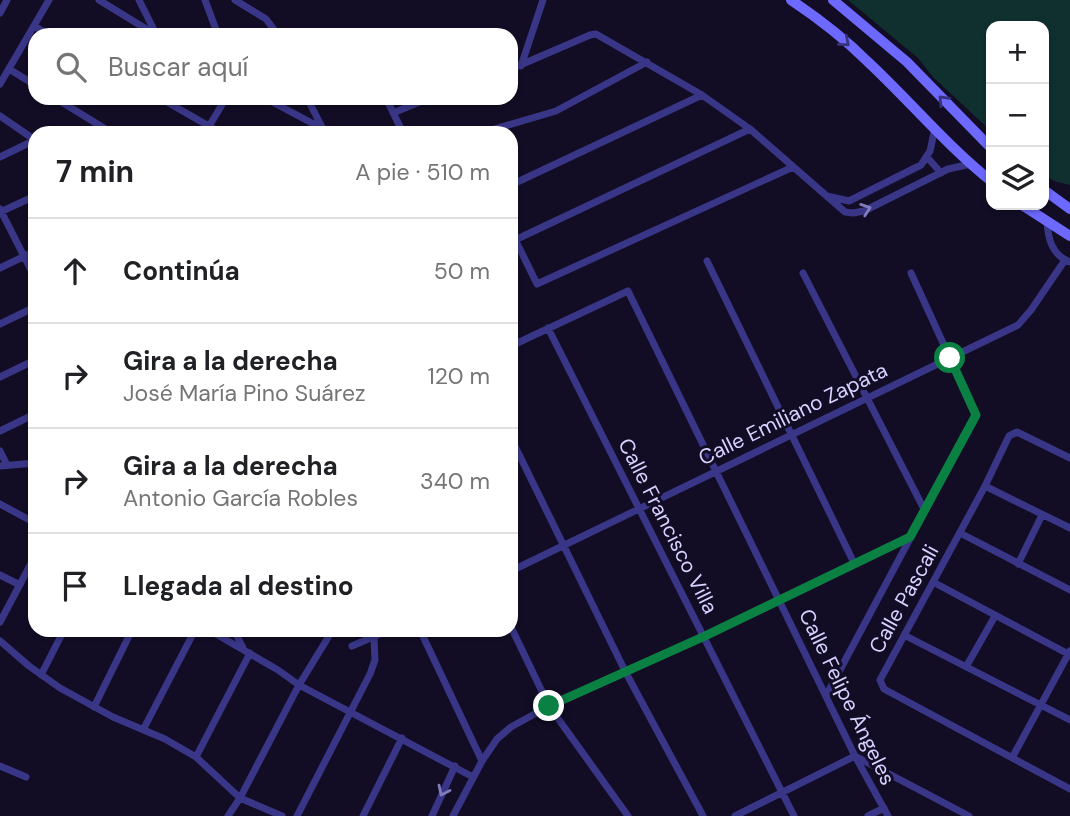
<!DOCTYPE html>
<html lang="es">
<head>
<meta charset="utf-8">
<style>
	:root { --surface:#fff; --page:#f6f6f6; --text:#202124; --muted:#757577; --line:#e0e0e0 }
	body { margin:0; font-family:"DM Sans",sans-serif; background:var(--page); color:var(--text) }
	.controls { position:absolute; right:21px; top:21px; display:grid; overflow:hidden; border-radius:14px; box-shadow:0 2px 5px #0004 }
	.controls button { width:63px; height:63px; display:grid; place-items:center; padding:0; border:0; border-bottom:2px solid var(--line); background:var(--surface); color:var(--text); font:35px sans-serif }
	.stop { position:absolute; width:21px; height:21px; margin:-16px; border:5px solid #0b8043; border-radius:50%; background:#fff }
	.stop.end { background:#0b8043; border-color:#fff; box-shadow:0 2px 7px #0008 }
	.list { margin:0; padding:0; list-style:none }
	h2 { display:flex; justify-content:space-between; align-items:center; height:91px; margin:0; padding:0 28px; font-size:30px }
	h2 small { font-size:23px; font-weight:400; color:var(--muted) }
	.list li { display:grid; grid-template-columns:46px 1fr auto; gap:21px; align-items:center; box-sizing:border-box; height:105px; padding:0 28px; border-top:2px solid var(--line) }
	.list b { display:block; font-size:26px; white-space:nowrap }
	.list p { margin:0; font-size:23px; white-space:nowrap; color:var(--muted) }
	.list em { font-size:23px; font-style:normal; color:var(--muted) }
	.icon { flex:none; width:38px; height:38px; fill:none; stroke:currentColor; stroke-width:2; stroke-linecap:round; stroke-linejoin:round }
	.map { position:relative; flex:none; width:1070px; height:816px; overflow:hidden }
	.search { position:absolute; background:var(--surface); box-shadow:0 2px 5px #0004; left:28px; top:28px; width:490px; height:77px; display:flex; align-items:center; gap:18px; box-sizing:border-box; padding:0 24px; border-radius:21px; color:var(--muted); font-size:26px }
	.panel { position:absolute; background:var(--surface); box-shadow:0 2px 5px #0004; left:28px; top:126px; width:490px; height:511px; border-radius:21px }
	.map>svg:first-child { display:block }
	.park { fill:#10302f }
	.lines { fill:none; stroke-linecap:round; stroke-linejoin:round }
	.minor { stroke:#393687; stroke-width:7 }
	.secondary { stroke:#6d69ff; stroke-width:10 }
	.oneway { stroke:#36327c }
	.oneway2 { stroke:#807cbd }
	.route { stroke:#0b8043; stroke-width:9 }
	.labels { text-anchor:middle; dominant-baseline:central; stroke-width:6; stroke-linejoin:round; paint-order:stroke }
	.street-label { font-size:21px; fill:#d7d2ff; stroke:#120d25 }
</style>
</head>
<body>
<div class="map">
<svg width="1070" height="816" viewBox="0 0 1070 816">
	<rect width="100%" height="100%" fill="#120d25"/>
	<path class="park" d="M 848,0 L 1070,0 L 1070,185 L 1054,181 L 1044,175 L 1044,26 L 991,26 L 991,131 L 933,77 L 918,58 Z"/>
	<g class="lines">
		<path class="minor" d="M 99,0 L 156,35
			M 139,0 L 156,34
			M 205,0 L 218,35
			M 235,0 L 266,19 L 278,35
			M 0,13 L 7,0
			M 34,26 L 50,35
			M 521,66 L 543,0
			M 9,69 L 35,85
			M 511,69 L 590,35 L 596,34 L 702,95 L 750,129 L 845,212 L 853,213 L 864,211 L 948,169 L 971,164
			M 0,84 L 49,0
			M 55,98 L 112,133
			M 160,98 L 221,133
			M 265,98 L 323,129
			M 307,98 L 323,129
			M 386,98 L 403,133
			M 393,113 L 429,98
			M 0,116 L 35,140
			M 205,133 L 226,98
			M 481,133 L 556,111 L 647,62
			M 0,157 L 35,140
			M 927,157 L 941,173
			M 511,185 L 702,95
			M 827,196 L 849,201 L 921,165 L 930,151 L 935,128
			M 0,209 L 35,278
			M 0,212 L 35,196
			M 1047,222 C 1048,239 1052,255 1070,262
			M 511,231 L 537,284 L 793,167
			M 515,240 L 750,129
			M 707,261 L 854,563
			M 0,268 L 35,251
			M 803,273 L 925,511
			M 0,324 L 35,307
			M 548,328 L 794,816
			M 511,346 L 628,291 L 855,756 L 888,816
			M 0,377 L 35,360
			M 0,431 L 35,414
			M 511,438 L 625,671 L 703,816
			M 0,451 L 7,465
			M 1070,458 L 1017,432 L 1009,436 L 985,486 L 880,680 L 884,689 L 1070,789
			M 0,466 L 35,463
			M 985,486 L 1070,528
			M 0,504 L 35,523
			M 960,533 L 1070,590
			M 1018,564 L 1042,515
			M 511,571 L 1018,325 L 1031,310 L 1065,260
			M 0,575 L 20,585
			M 933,582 L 1070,655
			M 0,622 L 35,556
			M 511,627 L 549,706 L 628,816
			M 209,630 L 278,670 L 299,685 L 473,777
			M 234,630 L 243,648
			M 420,630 L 482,761
			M 904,635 L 1070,720
			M 0,641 L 29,666 L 60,688 L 113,717 L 165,739 L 196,757 L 240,798 L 282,816
			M 352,646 L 389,630
			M 966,667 L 995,616
			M 41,675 L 64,630
			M 826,696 L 976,415 L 911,273
			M 94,707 L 132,630
			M 143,730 L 195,630
			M 196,757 L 250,653
			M 1012,758 L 1070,651
			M 0,766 L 26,777
			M 228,816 L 240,798 L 299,685 L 329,636 L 326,630
			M 297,816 L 370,674 L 375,660 L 374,638
			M 363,816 L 402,738
			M 432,816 L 455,766
			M 453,816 L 482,761 L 497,739 L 511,727 L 549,706 L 705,636 L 910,537
			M 735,816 L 855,756 L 969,816
			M 868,816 L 884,808"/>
		<path class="secondary" d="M 791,0 C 818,18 844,38 867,61 C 909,100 946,145 991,181
			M 833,0 L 907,62 L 991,148
			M 1044,190 L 1070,209
			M 1022,205 L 1070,236"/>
	</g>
	<defs><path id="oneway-chevron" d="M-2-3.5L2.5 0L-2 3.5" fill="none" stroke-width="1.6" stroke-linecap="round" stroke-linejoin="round" transform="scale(1.75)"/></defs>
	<g class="oneway">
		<use href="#oneway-chevron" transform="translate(845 42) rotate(40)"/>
		<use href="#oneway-chevron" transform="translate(943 100) rotate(-134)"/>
	</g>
	<g class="oneway2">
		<use href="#oneway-chevron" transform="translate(866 209) rotate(-19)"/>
		<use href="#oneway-chevron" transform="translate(443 791) rotate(116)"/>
	</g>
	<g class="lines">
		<path class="route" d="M 549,706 L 705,636 L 910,537 L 976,415 L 950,358"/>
	</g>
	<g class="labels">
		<g class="street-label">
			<text transform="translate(793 414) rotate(-26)">Calle Emiliano Zapata</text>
			<text transform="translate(668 526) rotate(63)">Calle Francisco Villa</text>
			<text transform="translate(904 599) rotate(-61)">Calle Pascali</text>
			<text transform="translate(847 697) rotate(64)">Calle Felipe Ángeles</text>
		</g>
	</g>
</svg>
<div class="controls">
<button>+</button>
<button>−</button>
<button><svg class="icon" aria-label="layers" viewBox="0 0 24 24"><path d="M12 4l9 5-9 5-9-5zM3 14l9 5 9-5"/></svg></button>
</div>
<div class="stop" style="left:950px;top:358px"></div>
<div class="stop end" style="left:549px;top:706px"></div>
<div class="search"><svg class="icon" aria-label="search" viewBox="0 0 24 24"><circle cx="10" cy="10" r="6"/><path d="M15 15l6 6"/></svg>Buscar aquí</div>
<section class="panel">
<h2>7 min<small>A pie · 510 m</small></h2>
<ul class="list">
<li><svg class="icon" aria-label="ahead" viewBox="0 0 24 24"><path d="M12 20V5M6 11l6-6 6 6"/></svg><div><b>Continúa</b></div><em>50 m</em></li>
<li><svg class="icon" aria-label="right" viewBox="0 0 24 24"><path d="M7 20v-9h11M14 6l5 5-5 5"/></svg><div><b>Gira a la derecha</b><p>José María Pino Suárez</p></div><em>120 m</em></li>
<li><svg class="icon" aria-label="right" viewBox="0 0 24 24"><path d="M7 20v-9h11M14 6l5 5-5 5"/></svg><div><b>Gira a la derecha</b><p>Antonio García Robles</p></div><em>340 m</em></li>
<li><svg class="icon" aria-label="arrive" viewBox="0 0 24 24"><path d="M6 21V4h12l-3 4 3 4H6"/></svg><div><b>Llegada al destino</b></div></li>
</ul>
</section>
</div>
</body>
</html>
